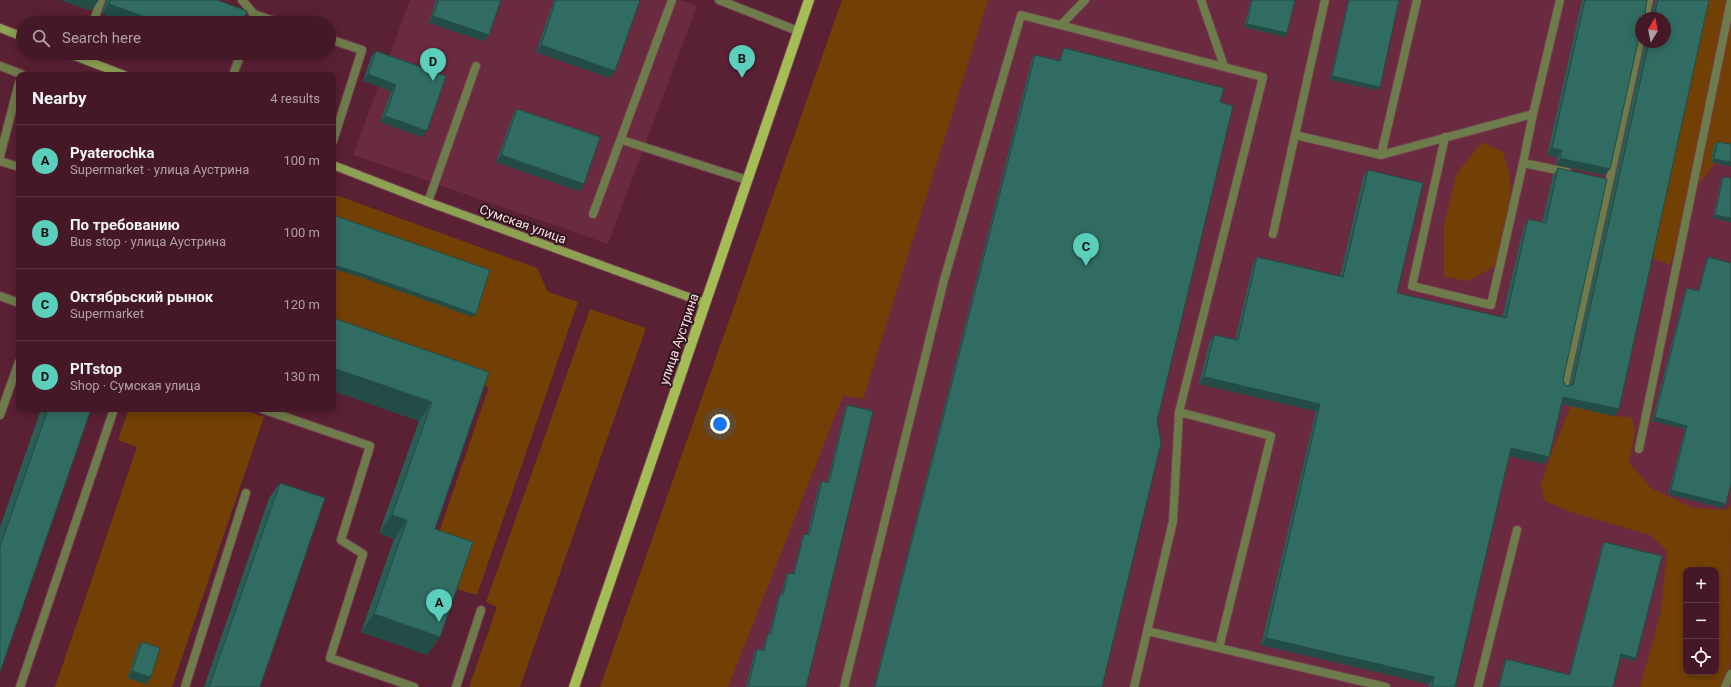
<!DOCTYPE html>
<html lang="en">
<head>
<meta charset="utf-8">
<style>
	:root { --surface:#441827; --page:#4b212f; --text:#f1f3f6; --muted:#afa0a7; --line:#5c3744; --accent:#5bcebc }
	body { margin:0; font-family:Roboto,sans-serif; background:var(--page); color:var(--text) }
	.controls { position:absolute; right:12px; bottom:12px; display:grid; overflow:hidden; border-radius:8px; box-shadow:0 2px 10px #0003 }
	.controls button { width:36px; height:36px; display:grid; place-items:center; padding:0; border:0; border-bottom:1px solid var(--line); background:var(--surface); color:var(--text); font:20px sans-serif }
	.compass { position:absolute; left:1635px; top:12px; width:36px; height:36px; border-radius:50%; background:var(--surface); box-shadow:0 2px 10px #0003; rotate:10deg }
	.you { position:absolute; left:720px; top:424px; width:14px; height:14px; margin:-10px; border:3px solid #fff; border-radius:50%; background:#1a73e8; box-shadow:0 0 0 6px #1a73e833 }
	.badge { display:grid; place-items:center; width:26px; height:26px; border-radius:50%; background:var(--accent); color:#111; font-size:13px; font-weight:700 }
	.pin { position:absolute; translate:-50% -33px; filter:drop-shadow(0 1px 2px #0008) }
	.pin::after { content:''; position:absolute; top:21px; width:14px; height:12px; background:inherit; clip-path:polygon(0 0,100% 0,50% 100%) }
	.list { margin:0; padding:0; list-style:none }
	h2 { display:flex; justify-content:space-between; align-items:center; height:52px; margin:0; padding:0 16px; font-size:17px }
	h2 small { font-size:13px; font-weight:400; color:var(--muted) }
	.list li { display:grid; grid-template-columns:26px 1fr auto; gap:12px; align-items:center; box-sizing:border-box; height:72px; padding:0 16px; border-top:1px solid var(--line) }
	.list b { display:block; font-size:15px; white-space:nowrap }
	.list p { margin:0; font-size:13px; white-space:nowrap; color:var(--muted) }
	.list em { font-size:13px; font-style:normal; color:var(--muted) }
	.icon { flex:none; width:22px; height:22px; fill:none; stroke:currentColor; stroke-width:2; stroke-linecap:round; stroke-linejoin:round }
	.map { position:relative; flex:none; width:1731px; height:687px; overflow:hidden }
	.search { position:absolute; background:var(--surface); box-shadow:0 2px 10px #0003; left:16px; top:16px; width:320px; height:44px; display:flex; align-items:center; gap:10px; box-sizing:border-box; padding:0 14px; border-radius:22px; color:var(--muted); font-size:15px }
	.panel { position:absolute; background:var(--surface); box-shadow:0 2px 10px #0003; left:16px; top:72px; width:320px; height:340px; border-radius:8px }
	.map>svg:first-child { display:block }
	.built { fill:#6a2a40; fill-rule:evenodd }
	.green { fill:#724005; fill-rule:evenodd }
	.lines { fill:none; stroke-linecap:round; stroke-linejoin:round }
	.lane-casing { stroke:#743e50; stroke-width:10 }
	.street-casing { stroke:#743e50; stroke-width:10 }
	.secondary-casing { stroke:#743e50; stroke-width:10 }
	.primary-casing { stroke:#743e50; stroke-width:12 }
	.lane { stroke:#6e7c4b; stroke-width:8 }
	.street { stroke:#6e7c4b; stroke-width:8 }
	.secondary { stroke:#8ca252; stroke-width:8 }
	.primary { stroke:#a4be55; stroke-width:10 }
	.wall { fill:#2a5d54 }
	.shaded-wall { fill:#224c45 }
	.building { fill:#316c62; stroke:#224c45 }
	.labels { text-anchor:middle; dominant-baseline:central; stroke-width:4; stroke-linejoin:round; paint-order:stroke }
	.street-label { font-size:13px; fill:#fcdee5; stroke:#30151d }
</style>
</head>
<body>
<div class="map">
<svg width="1731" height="687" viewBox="0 0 1731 687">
	<rect width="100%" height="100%" fill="#5a2034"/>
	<path class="built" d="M 410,0 L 681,0 L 697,6 L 608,244 L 353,155 Z
		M 845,0 L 1731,0 L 1731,687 L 627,687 ZM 1641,18 L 1665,18 L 1665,42 L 1641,42 ZM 1686,570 L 1716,570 L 1716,672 L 1686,672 Z"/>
	<path class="green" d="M 842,0 L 988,0 L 863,399 L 843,396 L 728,687 L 600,687 Z
		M 1706,0 L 1731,0 L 1731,155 L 1723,153 L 1691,194 L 1670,265 L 1649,257 Z
		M 1482,142 L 1503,152 L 1510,176 L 1511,208 L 1499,264 L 1468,281 L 1444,277 L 1444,225 L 1457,173 Z
		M 333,194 L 537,268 L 548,292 L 578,302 L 477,595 L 457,589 L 467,559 L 434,547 L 489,387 L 333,333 Z
		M 590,309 L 646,328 L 520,687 L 469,687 L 497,607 L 486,602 Z
		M 1571,406 L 1614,416 L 1631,417 L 1635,430 L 1629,463 L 1651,488 L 1693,508 L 1728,510 L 1731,505 L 1730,687 L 1640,687 L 1661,611 L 1667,551 L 1650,535 L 1574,513 L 1544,501 L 1541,486 L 1551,454 ZM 1686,570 L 1716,570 L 1716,672 L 1686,672 Z
		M 129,409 L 241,409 L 264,417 L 172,687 L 55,687 L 137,447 L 118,440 Z"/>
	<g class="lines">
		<g class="lane-casing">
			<path id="lane" d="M 242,0 L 254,14
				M 719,0 L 798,31
				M 1201,0 L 1224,66
				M 1645,18 L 1649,0
				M 93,23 L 101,0
				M 251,23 L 254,14 L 280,23
				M 1061,25 L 1085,0
				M 329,39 L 362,50 L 333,141
				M 0,66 L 21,74 L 21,75
				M 233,75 L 241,53
				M 1533,114 L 1523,163 L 1567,172
				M 1295,135 L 1381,155 L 1533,114 L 1560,0
				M 1445,137 L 1412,286 L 1491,305 L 1523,163
				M 622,140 L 747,180
				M 1381,155 L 1417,0
				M 0,156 L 19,83
				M 0,161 L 19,167
				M 428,202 L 476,66
				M 593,214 L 672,0
				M 1273,234 L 1325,0
				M 0,296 L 19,303
				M 1564,388 L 1641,37
				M 262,409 L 370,446 L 341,540 L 363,554 L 330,658 L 414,687
				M 1179,412 L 1271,436 L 1219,648
				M 1639,449 L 1731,0
				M 1147,631 L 1386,687
				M 20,687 L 114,409
				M 185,687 L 246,493
				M 456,687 L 481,610
				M 844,687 L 944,280 L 1021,15 L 1263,77 L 1179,412 L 1173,521 L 1134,687
				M 1478,687 L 1517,530
				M 1725,687 L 1731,674"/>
		</g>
		<g class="street-casing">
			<path id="street" d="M 0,415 L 19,362"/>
		</g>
		<g class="secondary-casing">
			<path id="secondary" d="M 0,28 L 23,37
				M 67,53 L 124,75
				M 333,165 L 428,202 L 705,303"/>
		</g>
		<g class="primary-casing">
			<path id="primary" d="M 574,687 L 809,0"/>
		</g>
		<use href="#lane" class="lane"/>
		<use href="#street" class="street"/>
		<use href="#secondary" class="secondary"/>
		<use href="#primary" class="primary"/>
	</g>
	<path class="wall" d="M 106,0 L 217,0 L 102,14 Z
		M 436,0 L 501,0 L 489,35 L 484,41 L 429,23 Z
		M 554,0 L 640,0 L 615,71 L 610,78 L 536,52 Z
		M 1251,0 L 1295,0 L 1285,37 L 1244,27 Z
		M 1348,0 L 1399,0 L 1377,90 L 1330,80 Z
		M 1582,0 L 1647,0 L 1645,12 L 1646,15 L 1651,16 L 1654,4 L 1656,0 L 1709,0 L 1619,409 L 1614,416 L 1562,404 L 1549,457 L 1544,464 L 1509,456 L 1455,687 L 1429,687 L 1429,684 L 1261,645 L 1316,411 L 1199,384 L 1209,342 L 1214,335 L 1235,340 L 1253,264 L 1257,257 L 1340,276 L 1363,177 L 1368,170 L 1397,293 L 1502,317 L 1524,226 L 1528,219 L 1542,222 L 1553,175 L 1558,168 L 1563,380 L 1565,385 L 1568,386 L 1569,386 L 1645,42 L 1665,42 L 1665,18 L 1641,18 L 1640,32 L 1605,175 L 1556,165 L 1557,157 L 1547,155 Z
		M 1064,48 L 1220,102 L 1157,421 L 1102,687 L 874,687 L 1032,58 L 1035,55 L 1059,61 L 1062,51 Z
		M 376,51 L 446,76 L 422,137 L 380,122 L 391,91 L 363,81 L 371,57 Z
		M 517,109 L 584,184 L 579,191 L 496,162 L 513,115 Z
		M 1717,142 L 1731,144 L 1731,166 L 1711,162 L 1714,145 Z
		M 1723,177 L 1731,222 L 1713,218 L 1721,180 Z
		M 1708,257 L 1726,504 L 1723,508 L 1668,494 L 1685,429 L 1652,421 L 1685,291 L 1687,288 L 1698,291 L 1706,260 Z
		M 333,318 L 489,372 L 435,529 L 440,637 L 427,655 L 361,632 L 394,539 L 379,533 L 419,421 L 333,391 Z
		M 847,405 L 806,687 L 746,687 L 754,653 L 757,649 L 762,651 L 766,637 L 768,633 L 769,634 L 778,597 L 780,594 L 781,594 L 786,576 L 788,573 L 793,574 L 802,538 L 804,534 L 807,535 L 819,485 L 822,481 L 827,483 L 845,408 Z
		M 41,409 L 91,409 L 0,672 L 0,527 Z
		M 280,483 L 260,687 L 204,687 L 269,498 Z
		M 1604,542 L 1636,658 L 1634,661 L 1620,658 L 1613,687 L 1498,687 L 1504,663 L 1506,659 L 1569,675 L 1602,545 Z
		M 142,642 L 151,677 L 146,684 L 128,678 L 137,648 Z"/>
	<path class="shaded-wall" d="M 60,0 L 99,0 L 92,10 L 88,10 Z
		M 109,4 L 162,23 L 126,23 L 102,14 Z
		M 205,16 L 223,23 L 200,23 Z
		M 433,16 L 489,35 L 484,41 L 429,23 Z
		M 1247,24 L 1287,33 L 1285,37 L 1244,27 Z
		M 541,45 L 615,71 L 610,78 L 536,52 Z
		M 368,74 L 396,85 L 391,91 L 363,81 Z
		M 1332,76 L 1380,87 L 1377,90 L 1330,80 Z
		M 385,116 L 427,131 L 422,137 L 380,122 Z
		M 1552,148 L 1562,150 L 1557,157 L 1547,155 Z
		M 501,155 L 584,184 L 579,191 L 496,162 Z
		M 1560,158 L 1610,169 L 1605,175 L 1556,165 Z
		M 1714,159 L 1731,162 L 1731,166 L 1711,162 Z
		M 1715,215 L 1731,218 L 1731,222 L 1713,218 Z
		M 333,265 L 360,273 L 476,314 L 473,317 L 357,276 L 333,269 Z
		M 333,368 L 432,402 L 419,421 L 333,391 Z
		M 1204,377 L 1320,404 L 1316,411 L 1199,384 Z
		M 1563,397 L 1619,409 L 1614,416 L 1558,403 Z
		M 1655,417 L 1687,426 L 1685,429 L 1652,421 Z
		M 1511,448 L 1549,457 L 1544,464 L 1506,455 Z
		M 1671,490 L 1726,504 L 1723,508 L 1668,494 Z
		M 392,515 L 407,520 L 394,539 L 379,533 Z
		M 374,614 L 440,637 L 427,655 L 361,632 Z
		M 1266,638 L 1434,677 L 1429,684 L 1261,645 Z
		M 1621,654 L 1636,658 L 1634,661 L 1619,657 Z
		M 132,671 L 151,677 L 146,684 L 128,678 Z"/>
	<path class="building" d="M 110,0 L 217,0 L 247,11 L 242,23 L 223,23 L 205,16 L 202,23 L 162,23 L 109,4 Z
		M 439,0 L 501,0 L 489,35 L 433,16 Z
		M 556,0 L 640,0 L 615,71 L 541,45 Z
		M 1252,0 L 1295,0 L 1287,33 L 1247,24 Z
		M 1349,0 L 1399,0 L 1380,87 L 1332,76 Z
		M 1585,0 L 1647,0 L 1645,12 L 1646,15 L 1651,16 L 1655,13 L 1658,0 L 1709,0 L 1619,409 L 1563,397 L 1549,457 L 1511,448 L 1455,687 L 1432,687 L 1434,677 L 1266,638 L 1320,404 L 1204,377 L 1214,335 L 1238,340 L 1257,257 L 1343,277 L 1368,170 L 1423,183 L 1397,293 L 1506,318 L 1528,219 L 1546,223 L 1558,168 L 1607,179 L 1563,380 L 1565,385 L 1568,386 L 1573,385 L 1649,42 L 1665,42 L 1665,18 L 1641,18 L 1641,28 L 1610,169 L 1560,158 L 1562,150 L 1552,148 Z
		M 1064,48 L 1224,88 L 1220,102 L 1233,106 L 1157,421 L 1161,443 L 1102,687 L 875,687 L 1035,55 L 1060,61 Z
		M 376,51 L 446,76 L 427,131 L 385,116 L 396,85 L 368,74 Z
		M 517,109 L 600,137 L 584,184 L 501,155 Z
		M 1717,142 L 1731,144 L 1731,162 L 1714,159 Z
		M 1723,177 L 1731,178 L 1731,218 L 1715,215 Z
		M 333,215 L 490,270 L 476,314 L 360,273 L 333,265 Z
		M 1708,257 L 1731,263 L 1731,483 L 1726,504 L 1671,490 L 1687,426 L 1655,417 L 1687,288 L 1699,291 Z
		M 333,318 L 489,372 L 435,529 L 473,542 L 440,637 L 374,614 L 407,520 L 392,515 L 432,402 L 333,368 Z
		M 847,405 L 873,411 L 806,687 L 748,687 L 757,649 L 764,651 L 768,633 L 771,634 L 780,594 L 783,595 L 788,573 L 794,574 L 804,534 L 809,535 L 822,481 L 829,483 Z
		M 48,409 L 91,409 L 0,672 L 0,547 Z
		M 280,483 L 325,498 L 260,687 L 209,687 Z
		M 1604,542 L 1662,556 L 1636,658 L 1621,654 L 1613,687 L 1499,687 L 1506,659 L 1570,675 Z
		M 142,642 L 160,648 L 151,677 L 132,671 Z"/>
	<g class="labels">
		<g class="street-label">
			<text transform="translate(523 224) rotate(20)">Сумская улица</text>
			<text transform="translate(679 339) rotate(-71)">улица Аустрина</text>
		</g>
	</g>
</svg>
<div class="controls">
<button>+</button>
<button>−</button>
<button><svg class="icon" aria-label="locate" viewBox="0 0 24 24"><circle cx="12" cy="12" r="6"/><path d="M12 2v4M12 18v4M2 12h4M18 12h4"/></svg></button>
</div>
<svg class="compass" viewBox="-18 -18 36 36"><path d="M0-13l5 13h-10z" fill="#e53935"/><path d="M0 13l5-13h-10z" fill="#afa0a7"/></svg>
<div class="you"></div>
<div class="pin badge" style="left:439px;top:622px">A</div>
<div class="pin badge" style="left:742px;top:78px">B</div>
<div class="pin badge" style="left:1086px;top:266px">C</div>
<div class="pin badge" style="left:433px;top:81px">D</div>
<div class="search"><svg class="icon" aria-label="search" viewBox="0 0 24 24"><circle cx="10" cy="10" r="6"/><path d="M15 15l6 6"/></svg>Search here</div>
<section class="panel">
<h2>Nearby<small>4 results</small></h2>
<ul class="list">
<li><span class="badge">A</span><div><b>Pyaterochka</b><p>Supermarket · улица Аустрина</p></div><em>100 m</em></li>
<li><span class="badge">B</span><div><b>По требованию</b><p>Bus stop · улица Аустрина</p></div><em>100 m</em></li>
<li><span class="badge">C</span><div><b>Октябрьский рынок</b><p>Supermarket</p></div><em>120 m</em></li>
<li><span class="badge">D</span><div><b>PITstop</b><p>Shop · Сумская улица</p></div><em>130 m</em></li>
</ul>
</section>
</div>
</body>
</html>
